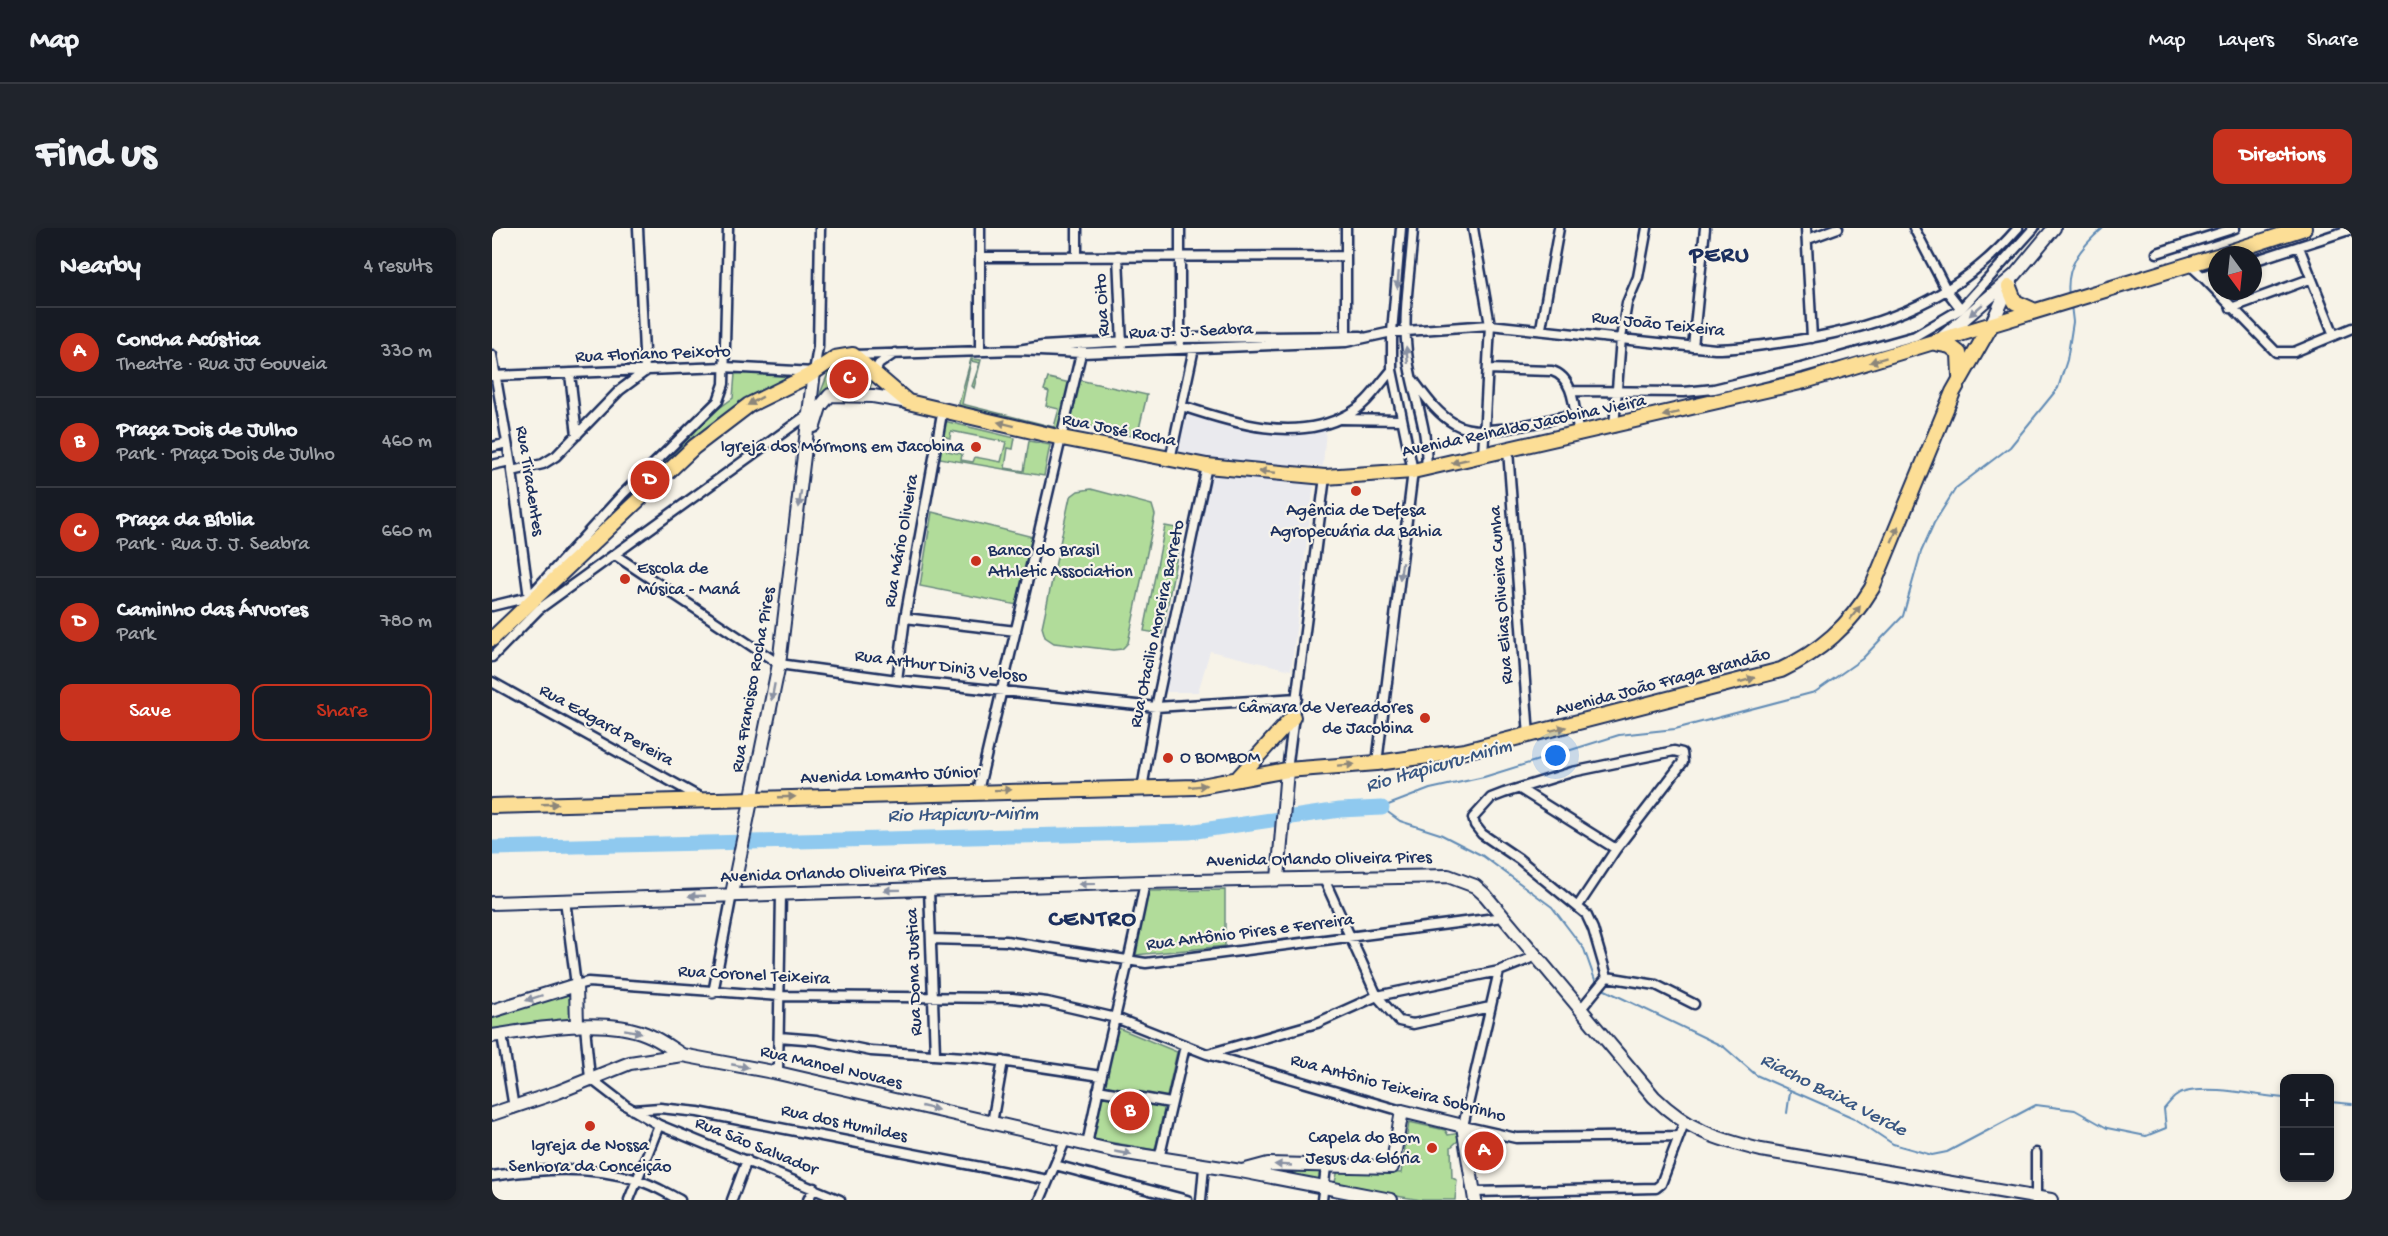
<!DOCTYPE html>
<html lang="en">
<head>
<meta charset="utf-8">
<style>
	:root { --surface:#171b24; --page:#20242c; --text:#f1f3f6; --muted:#9ea1a6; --line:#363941; --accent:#c8321e }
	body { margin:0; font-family:"Gochi Hand",sans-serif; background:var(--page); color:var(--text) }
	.controls { position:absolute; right:18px; bottom:18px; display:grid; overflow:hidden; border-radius:12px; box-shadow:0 3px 9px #0003 }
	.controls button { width:54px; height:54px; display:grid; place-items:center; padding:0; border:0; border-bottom:2px solid var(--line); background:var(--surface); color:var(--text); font:30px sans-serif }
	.compass { position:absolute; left:1716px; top:18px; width:54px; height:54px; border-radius:50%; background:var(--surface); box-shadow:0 3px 9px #0003; rotate:165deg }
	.you { position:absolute; left:1064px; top:528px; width:21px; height:21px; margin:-15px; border:4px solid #fff; border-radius:50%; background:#1a73e8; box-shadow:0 0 0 9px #1a73e833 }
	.badge { display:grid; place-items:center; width:39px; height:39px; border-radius:50%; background:var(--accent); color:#fff; font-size:20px; font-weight:700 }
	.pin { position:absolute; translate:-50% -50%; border:3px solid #fff; box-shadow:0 2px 6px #0006 }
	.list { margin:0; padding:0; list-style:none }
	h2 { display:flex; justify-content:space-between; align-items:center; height:78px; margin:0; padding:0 24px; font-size:26px }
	h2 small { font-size:20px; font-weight:400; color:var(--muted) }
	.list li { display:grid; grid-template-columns:39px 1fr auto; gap:18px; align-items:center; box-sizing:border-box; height:90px; padding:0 24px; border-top:2px solid var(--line) }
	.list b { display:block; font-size:22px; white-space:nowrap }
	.list p { margin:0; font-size:20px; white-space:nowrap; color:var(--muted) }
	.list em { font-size:20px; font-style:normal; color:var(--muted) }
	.actions { display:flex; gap:12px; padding:18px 24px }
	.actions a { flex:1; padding:14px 0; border:2px solid var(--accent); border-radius:12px; text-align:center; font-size:21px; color:var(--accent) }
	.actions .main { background:var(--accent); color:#fff }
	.map { position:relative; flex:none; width:1860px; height:972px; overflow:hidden; border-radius:12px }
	header { display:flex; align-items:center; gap:36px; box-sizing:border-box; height:84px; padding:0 30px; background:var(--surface); border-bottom:2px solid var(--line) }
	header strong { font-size:28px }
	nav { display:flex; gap:33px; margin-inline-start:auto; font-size:21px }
	.intro { display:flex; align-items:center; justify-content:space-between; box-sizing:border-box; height:144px; padding:0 36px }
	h1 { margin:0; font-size:42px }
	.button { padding:15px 27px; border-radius:12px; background:var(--accent); color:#fff; font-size:21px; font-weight:700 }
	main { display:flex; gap:36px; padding:0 36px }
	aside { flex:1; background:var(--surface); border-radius:12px; box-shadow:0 3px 9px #0003 }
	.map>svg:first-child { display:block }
	.built { fill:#eaeaee }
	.green { fill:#b1dc9a; stroke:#66867c; stroke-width:1.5 }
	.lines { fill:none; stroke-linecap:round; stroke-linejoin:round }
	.stream { stroke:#618bb5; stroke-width:2 }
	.river { stroke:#8fc9ef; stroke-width:15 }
	.street-casing { stroke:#1b2f5e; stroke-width:13 }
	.secondary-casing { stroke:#1b2f5e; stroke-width:16 }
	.primary-casing { stroke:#1b2f5e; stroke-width:18 }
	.street { stroke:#f7f3e8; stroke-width:8 }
	.secondary { stroke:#f7f3e8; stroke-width:12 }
	.primary { stroke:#fcde96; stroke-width:14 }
	.oneway { fill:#8991a3 }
	.oneway2 { fill:#8c867a }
	.poi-dot { fill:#c8321e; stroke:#f7f3e8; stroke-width:2 }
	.labels { text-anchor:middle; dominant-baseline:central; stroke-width:4.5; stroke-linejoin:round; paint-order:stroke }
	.street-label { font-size:18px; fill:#1b2f5e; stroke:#f7f3e8 }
	.poi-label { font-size:18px; fill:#1b2f5e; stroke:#f7f3e8; text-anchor:end }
	.water-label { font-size:20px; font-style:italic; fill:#385682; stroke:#f7f3e8 }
	.district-label { font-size:24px; font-weight:bold; letter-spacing:1.5px; fill:#1b2f5e; stroke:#f7f3e8 }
</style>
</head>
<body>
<header>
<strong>Map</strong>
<nav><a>Map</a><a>Layers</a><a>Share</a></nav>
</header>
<div class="intro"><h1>Find us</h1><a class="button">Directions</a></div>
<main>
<aside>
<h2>Nearby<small>4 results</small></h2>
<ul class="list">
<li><span class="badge">A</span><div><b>Concha Acústica</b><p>Theatre · Rua JJ Gouveia</p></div><em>330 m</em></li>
<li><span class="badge">B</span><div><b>Praça Dois de Julho</b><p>Park · Praça Dois de Julho</p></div><em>460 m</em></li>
<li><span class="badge">C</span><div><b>Praça da Bíblia</b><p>Park · Rua J. J. Seabra</p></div><em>660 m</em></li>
<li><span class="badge">D</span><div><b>Caminho das Árvores</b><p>Park</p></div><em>780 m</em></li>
</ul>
<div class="actions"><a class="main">Save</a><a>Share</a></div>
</aside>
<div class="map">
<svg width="1860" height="972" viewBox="0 0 1860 972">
	<rect width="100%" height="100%" fill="#f7f3e8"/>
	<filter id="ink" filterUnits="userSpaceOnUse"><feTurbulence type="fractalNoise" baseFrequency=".0167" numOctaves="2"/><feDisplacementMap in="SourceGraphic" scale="12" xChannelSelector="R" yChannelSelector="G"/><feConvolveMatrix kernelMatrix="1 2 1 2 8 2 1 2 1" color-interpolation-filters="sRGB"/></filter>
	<g filter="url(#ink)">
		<path class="built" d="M 693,186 L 748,201 L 809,206 L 834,201 L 831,238 L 728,234 L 685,226 Z
			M 719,245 L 822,256 L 799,442 L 718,423 L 706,464 L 673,464 Z"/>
		<path class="green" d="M 479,131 L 489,132 L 482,160 L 480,158 L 488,135 L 479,133 L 470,176 L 562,199 L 567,181 L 554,178 L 557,164 L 552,162 L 556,150 L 583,156 L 571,206 L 469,181 L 467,175 Z
			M 350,133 L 359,136 L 381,150 L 377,163 L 335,161 L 328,166 L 339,138 Z
			M 251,145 L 295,146 L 303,151 L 252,177 L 55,348 L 215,189 L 241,170 L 243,146 Z
			M 587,152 L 655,167 L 645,209 L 577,194 Z
			M 448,192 L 523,210 L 521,221 L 516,220 L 513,240 L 532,243 L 537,213 L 558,217 L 552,248 L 442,229 L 445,213 L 457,214 L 455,223 L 470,226 L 469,232 L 481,234 L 483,229 L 509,234 L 514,214 L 459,203 L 458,210 L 446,207 Z
			M 599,261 L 660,277 L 663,287 L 636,415 L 630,421 L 621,422 L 562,415 L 553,409 L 550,399 L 578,269 L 586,263 Z
			M 440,284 L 541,309 L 525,377 L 428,358 Z
			M 673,298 L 690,301 L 670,406 L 652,403 Z
			M 733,662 L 733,718 L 644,727 L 655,663 Z
			M 77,765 L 83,768 L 83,789 L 77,794 L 0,805 L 0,787 Z
			M 624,799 L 685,824 L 663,922 L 599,911 Z
			M 917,894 L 953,902 L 956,907 L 968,905 L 969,910 L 959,919 L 960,950 L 965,952 L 963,972 L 929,972 L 842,958 L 846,942 L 909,945 Z
			M 767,940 L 830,942 L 828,956 Z"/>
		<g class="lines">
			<path class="stream" d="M 913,48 L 915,0
				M 1577,68 C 1573,38 1589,19 1611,0
				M 891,579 L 938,561 L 992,549 L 1127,507 L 1183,501 L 1323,464 L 1370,431 L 1411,388 L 1429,324 L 1442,295 L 1464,260 L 1518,219 L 1566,160 L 1575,132 L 1581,94 L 1579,77
				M 890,580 L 908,593 L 948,606 L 991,628 L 1060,679 L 1092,721 L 1103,752 L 1111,761 L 1232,819 L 1264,847 L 1362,890 L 1401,916 L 1440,927 L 1455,924 L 1544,877 L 1583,882 L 1615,900 L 1654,908 L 1674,900 L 1672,881 C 1678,874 1683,866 1693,864 C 1721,857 1764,868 1792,870
				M 1838,874 L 1860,876
				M 1295,885 L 1298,864"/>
			<path class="river" d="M 0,620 L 697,604 L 848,582 L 890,580"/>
			<g class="street-casing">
				<path id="street" d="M 146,0 L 153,144
					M 488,0 L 488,123
					M 688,0 L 688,114
					M 921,0 C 919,41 910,83 915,124 C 919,164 938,201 934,241
					M 981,0 L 998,97 L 991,228
					M 1314,0 L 1320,110
					M 1422,0 L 1455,63 L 1469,81
					M 1316,11 L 1346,0
					M 1807,19 L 1842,107
					M 1665,25 L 1743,0
					M 626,28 L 630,117
					M 488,29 L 854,28
					M 585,29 L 585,0
					M 1761,33 L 1860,1
					M 1698,37 L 1710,48 L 1725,43
					M 1710,48 L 1784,124 L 1802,124 L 1860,100
					M 1739,80 L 1818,51
					M 1049,100 L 1067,0
					M 854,111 L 854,0
					M 1201,119 L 1213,0
					M 526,122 L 590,125 L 802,116 L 854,114 L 900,104 L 998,97 L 1223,121 C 1251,121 1278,116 1306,112 C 1395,98 1466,70 1526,0
					M 0,127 L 20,243 L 37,370
					M 361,127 L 526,122 L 551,118 L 688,110 L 869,108
					M 996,141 L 1060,143 C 1084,150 1082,186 1087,207
					M 382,145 L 387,136 L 403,125
					M 78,146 L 85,207
					M 0,148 L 232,139 L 322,144 L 326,119 L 328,0
					M 921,152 C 933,168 945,186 963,196 C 990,212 1052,192 1082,186
					M 1079,163 L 1192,164 L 1222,161 L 1309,140 L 1423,108 L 1469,81 L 1542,0
					M 690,178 C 741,195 804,215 855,187 C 874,178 887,157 900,142
					M 848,191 L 909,192
					M 1122,199 L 1129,110 L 1135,75 L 1146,49 L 1155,0
					M 0,219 L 15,215
					M 1016,222 L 1037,508
					M 678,232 L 702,120
					M 0,237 L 18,233
					M 20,243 L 51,236 L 64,228 L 128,162 L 151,145
					M 123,327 L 287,436 L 405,452 L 664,479 L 805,470
					M 0,378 L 37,369 L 130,267 L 226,173 L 232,156 L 236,0
					M 413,390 L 524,403
					M 0,429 L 47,381 L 318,185
					M 405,452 L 413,390 L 451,180
					M 0,454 L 209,570
					M 885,535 L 921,243 L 900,142 L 900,104 L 909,0
					M 795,542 L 833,249
					M 650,561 L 664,479 L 715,238
					M 1028,561 L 1124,621 L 1086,678
					M 486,563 L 590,121
					M 832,651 L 885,768 L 907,793 L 921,796 L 998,779
					M 437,661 L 443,826
					M 73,672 L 84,757 L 96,754 L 288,768 L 520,770 L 555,774 L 624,790 L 715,826 L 910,883
					M 439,711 L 514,713 L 654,735 L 1011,689
					M 1007,743 L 971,898 L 1024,910 L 1186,908
					M 1115,749 L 1101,701 L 1094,686 L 1027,631 L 990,606 L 983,597 L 981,590 L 999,570 L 1012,565 L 1080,544 L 1182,523 L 1190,525 L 1191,534 L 1124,621
					M 1115,749 L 1164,757 L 1202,776
					M 221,765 L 240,666
					M 1088,782 L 1115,749
					M 93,798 L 98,850 L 133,877 L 167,897 L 348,972
					M 10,807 L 22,880
					M 287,809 L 325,812 L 379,823 L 488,830 L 609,848
					M 716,826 L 825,795 L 885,768 L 1007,743 L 1042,729
					M 286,845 L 289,665
					M 606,862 L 678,875
					M 141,882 L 168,880 L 206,884 L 556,952
					M 500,895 L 511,833
					M 595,917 C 612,829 636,742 653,654
					M 1544,925 L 1544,971
					M 667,931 L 693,818
					M 563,937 L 695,972
					M 0,948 C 47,941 99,937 145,952 C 160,956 174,965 188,972
					M 981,964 L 1164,960 L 1169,956 L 1192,895
					M 137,972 L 167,897
					M 240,972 L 255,932
					M 316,972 L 322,960
					M 548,972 L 573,913
					M 709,972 L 712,939
					M 830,972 L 834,939"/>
			</g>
			<g class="secondary-casing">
				<path id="secondary" d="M 1499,97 L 1519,54
					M 1451,109 L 1523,47 L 1562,0
					M 322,198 L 328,179 L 338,167 L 381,168 L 416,174
					M 786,651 L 795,542
					M 240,666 L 287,436 L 322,144
					M 0,675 L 653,654 L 956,648 L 983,658 L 993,667 L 1162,869 C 1196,902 1224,911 1269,922 L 1559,972
					M 0,783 L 84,757 L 85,798
					M 0,808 C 43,801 112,789 154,806 C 167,811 179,820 190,827
					M 0,886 L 66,864 L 138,835 L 190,827 L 286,845 L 622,923 L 749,943 L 899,972
					M 750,943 L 776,936 L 900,939 L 910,883 L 971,898 L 983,972"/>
			</g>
			<g class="primary-casing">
				<path id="primary" d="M 1728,27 L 1812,0
					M 1517,59 L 1523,74 L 1543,83
					M 1443,115 L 1458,118 L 1467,125 L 1468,148
					M 0,411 L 202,219 L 257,177 L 316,148 L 343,130 L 361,127 L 416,174 L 570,210 L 715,238 L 833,249 L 921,243 L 1313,153 L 1725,28
					M 747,549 L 801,489
					M 0,578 L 704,559 L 795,542 L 885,535 L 973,523 L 1289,442 C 1329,423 1357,398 1380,360 L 1461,164 L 1499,97"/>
			</g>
			<use href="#street" class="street"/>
			<use href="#secondary" class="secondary"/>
			<use href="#primary" class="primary"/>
		</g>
		<defs><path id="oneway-solid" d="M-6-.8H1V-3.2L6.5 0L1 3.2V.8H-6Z" transform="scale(1.5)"/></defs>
		<g class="oneway">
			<use href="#oneway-solid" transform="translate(906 52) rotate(95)"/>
			<use href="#oneway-solid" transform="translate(1484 82) rotate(139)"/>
			<use href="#oneway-solid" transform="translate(915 127) rotate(-96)"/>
			<use href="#oneway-solid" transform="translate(308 271) rotate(97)"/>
			<use href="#oneway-solid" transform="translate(909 343) rotate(98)"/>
			<use href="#oneway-solid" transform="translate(281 464) rotate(101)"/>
			<use href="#oneway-solid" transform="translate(595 656) rotate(178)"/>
			<use href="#oneway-solid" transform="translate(400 662) rotate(179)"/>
			<use href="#oneway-solid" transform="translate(205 668) rotate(178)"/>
			<use href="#oneway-solid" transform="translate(42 770) rotate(162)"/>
			<use href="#oneway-solid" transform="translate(141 803) rotate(10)"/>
			<use href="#oneway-solid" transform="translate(248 838) rotate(11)"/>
			<use href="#oneway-solid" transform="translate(438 880) rotate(13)"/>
			<use href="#oneway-solid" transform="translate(631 925) rotate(10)"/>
			<use href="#oneway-solid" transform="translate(791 937) rotate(-177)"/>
		</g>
		<g class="oneway2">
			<use href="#oneway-solid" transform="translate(1386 132) rotate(163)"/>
			<use href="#oneway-solid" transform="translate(263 173) rotate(151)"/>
			<use href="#oneway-solid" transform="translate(1179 186) rotate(167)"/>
			<use href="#oneway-solid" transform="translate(514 196) rotate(-166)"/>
			<use href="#oneway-solid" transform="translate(968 233) rotate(167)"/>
			<use href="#oneway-solid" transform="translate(775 244) rotate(-175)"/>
			<use href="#oneway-solid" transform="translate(1403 306) rotate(-67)"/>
			<use href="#oneway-solid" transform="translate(1363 385) rotate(-52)"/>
			<use href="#oneway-solid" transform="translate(1255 452) rotate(-16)"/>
			<use href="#oneway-solid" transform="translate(1066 501) rotate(-14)"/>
			<use href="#oneway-solid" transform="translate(854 537) rotate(-4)"/>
			<use href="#oneway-solid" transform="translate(706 558) rotate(-6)"/>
			<use href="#oneway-solid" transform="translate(511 562) rotate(-1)"/>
			<use href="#oneway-solid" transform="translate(295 569) rotate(-2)"/>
			<use href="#oneway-solid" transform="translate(58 576) rotate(-2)"/>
		</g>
	</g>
	<g class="poi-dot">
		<circle cx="484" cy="219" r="6"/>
		<circle cx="864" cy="263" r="6"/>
		<circle cx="484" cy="333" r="6"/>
		<circle cx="133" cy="351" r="6"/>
		<circle cx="933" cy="490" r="6"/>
		<circle cx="676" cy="530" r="6"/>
		<circle cx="98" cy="898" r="6"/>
		<circle cx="940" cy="920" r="6"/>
	</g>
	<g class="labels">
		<g class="street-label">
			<text transform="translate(611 77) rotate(-93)">Rua Oito</text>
			<text transform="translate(1166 97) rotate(6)">Rua João Teixeira</text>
			<text transform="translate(699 104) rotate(-2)">Rua J. J. Seabra</text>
			<text transform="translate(161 127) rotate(-2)">Rua Floriano Peixoto</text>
			<text transform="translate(1032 199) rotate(-12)">Avenida Reinaldo Jacobina Vieira</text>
			<text transform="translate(627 203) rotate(11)">Rua José Rocha</text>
			<text transform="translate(37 253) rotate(81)">Rua Tiradentes</text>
			<text transform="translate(410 313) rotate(-80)">Rua Mário Oliveira</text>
			<text transform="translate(1010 367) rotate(-94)">Rua Elias Oliveira Cunha</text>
			<text transform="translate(666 396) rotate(-78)">Rua Otacilio Moreira Barreto</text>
			<text transform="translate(449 439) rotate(7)">Rua Arthur Diniz Veloso</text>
			<text transform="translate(262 452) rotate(-80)">Rua Francisco Rocha Pires</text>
			<text transform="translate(1171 455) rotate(-15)">Avenida João Fraga Brandão</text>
			<text transform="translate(114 498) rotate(29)">Rua Edgard Pereira</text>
			<text transform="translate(398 548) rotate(-2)">Avenida Lomanto Júnior</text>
			<text transform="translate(827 632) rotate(-1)">Avenida Orlando Oliveira Pires</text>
			<text transform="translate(341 646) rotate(-2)">Avenida Orlando Oliveira Pires</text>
			<text transform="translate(758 705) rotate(-7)">Rua Antônio Pires e Ferreira</text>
			<text transform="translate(423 744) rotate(-92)">Rua Dona Justica</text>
			<text transform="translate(262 748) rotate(3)">Rua Coronel Teixeira</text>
			<text transform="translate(339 840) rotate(13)">Rua Manoel Novaes</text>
			<text transform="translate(906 861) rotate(15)">Rua Antônio Teixeira Sobrinho</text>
			<text transform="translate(352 896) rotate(12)">Rua dos Humildes</text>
			<text transform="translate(264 919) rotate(22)">Rua São Salvador</text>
		</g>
		<g class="poi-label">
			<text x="472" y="219">Igreja dos Mórmons em Jacobina</text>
			<text x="864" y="283" text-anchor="middle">Agência de Defesa<tspan x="864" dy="21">Agropecuária da Bahia</tspan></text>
			<text x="496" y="323" text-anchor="start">Banco do Brasil<tspan x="496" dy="21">Athletic Association</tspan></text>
			<text x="145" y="341" text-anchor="start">Escola de<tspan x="145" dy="21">Música - Maná</tspan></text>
			<text x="921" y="480">Câmara de Vereadores<tspan x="921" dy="21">de Jacobina</tspan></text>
			<text x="688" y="530" text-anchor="start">O BOMBOM</text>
			<text x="928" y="910">Capela do Bom<tspan x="928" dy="21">Jesus da Glória</tspan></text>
			<text x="98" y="918" text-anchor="middle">Igreja de Nossa<tspan x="98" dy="21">Senhora da Conceição</tspan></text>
		</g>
		<g class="water-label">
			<text transform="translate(947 539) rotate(-16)">Rio Itapicuru-Mirim</text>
			<text transform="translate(471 588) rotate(-1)">Rio Itapicuru-Mirim</text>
			<text transform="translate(1341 868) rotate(27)">Riacho Baixa Verde</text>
		</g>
		<g class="district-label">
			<text x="1228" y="28">PERU</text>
			<text x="601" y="692">CENTRO</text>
		</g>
	</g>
</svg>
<div class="controls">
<button>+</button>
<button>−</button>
</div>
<svg class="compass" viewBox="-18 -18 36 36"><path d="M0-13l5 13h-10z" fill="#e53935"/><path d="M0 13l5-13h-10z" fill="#9ea1a6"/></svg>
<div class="you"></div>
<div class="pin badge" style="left:992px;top:923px">A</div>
<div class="pin badge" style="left:638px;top:883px">B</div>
<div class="pin badge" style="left:357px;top:151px">C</div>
<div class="pin badge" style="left:158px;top:252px">D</div>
</div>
</main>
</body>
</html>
